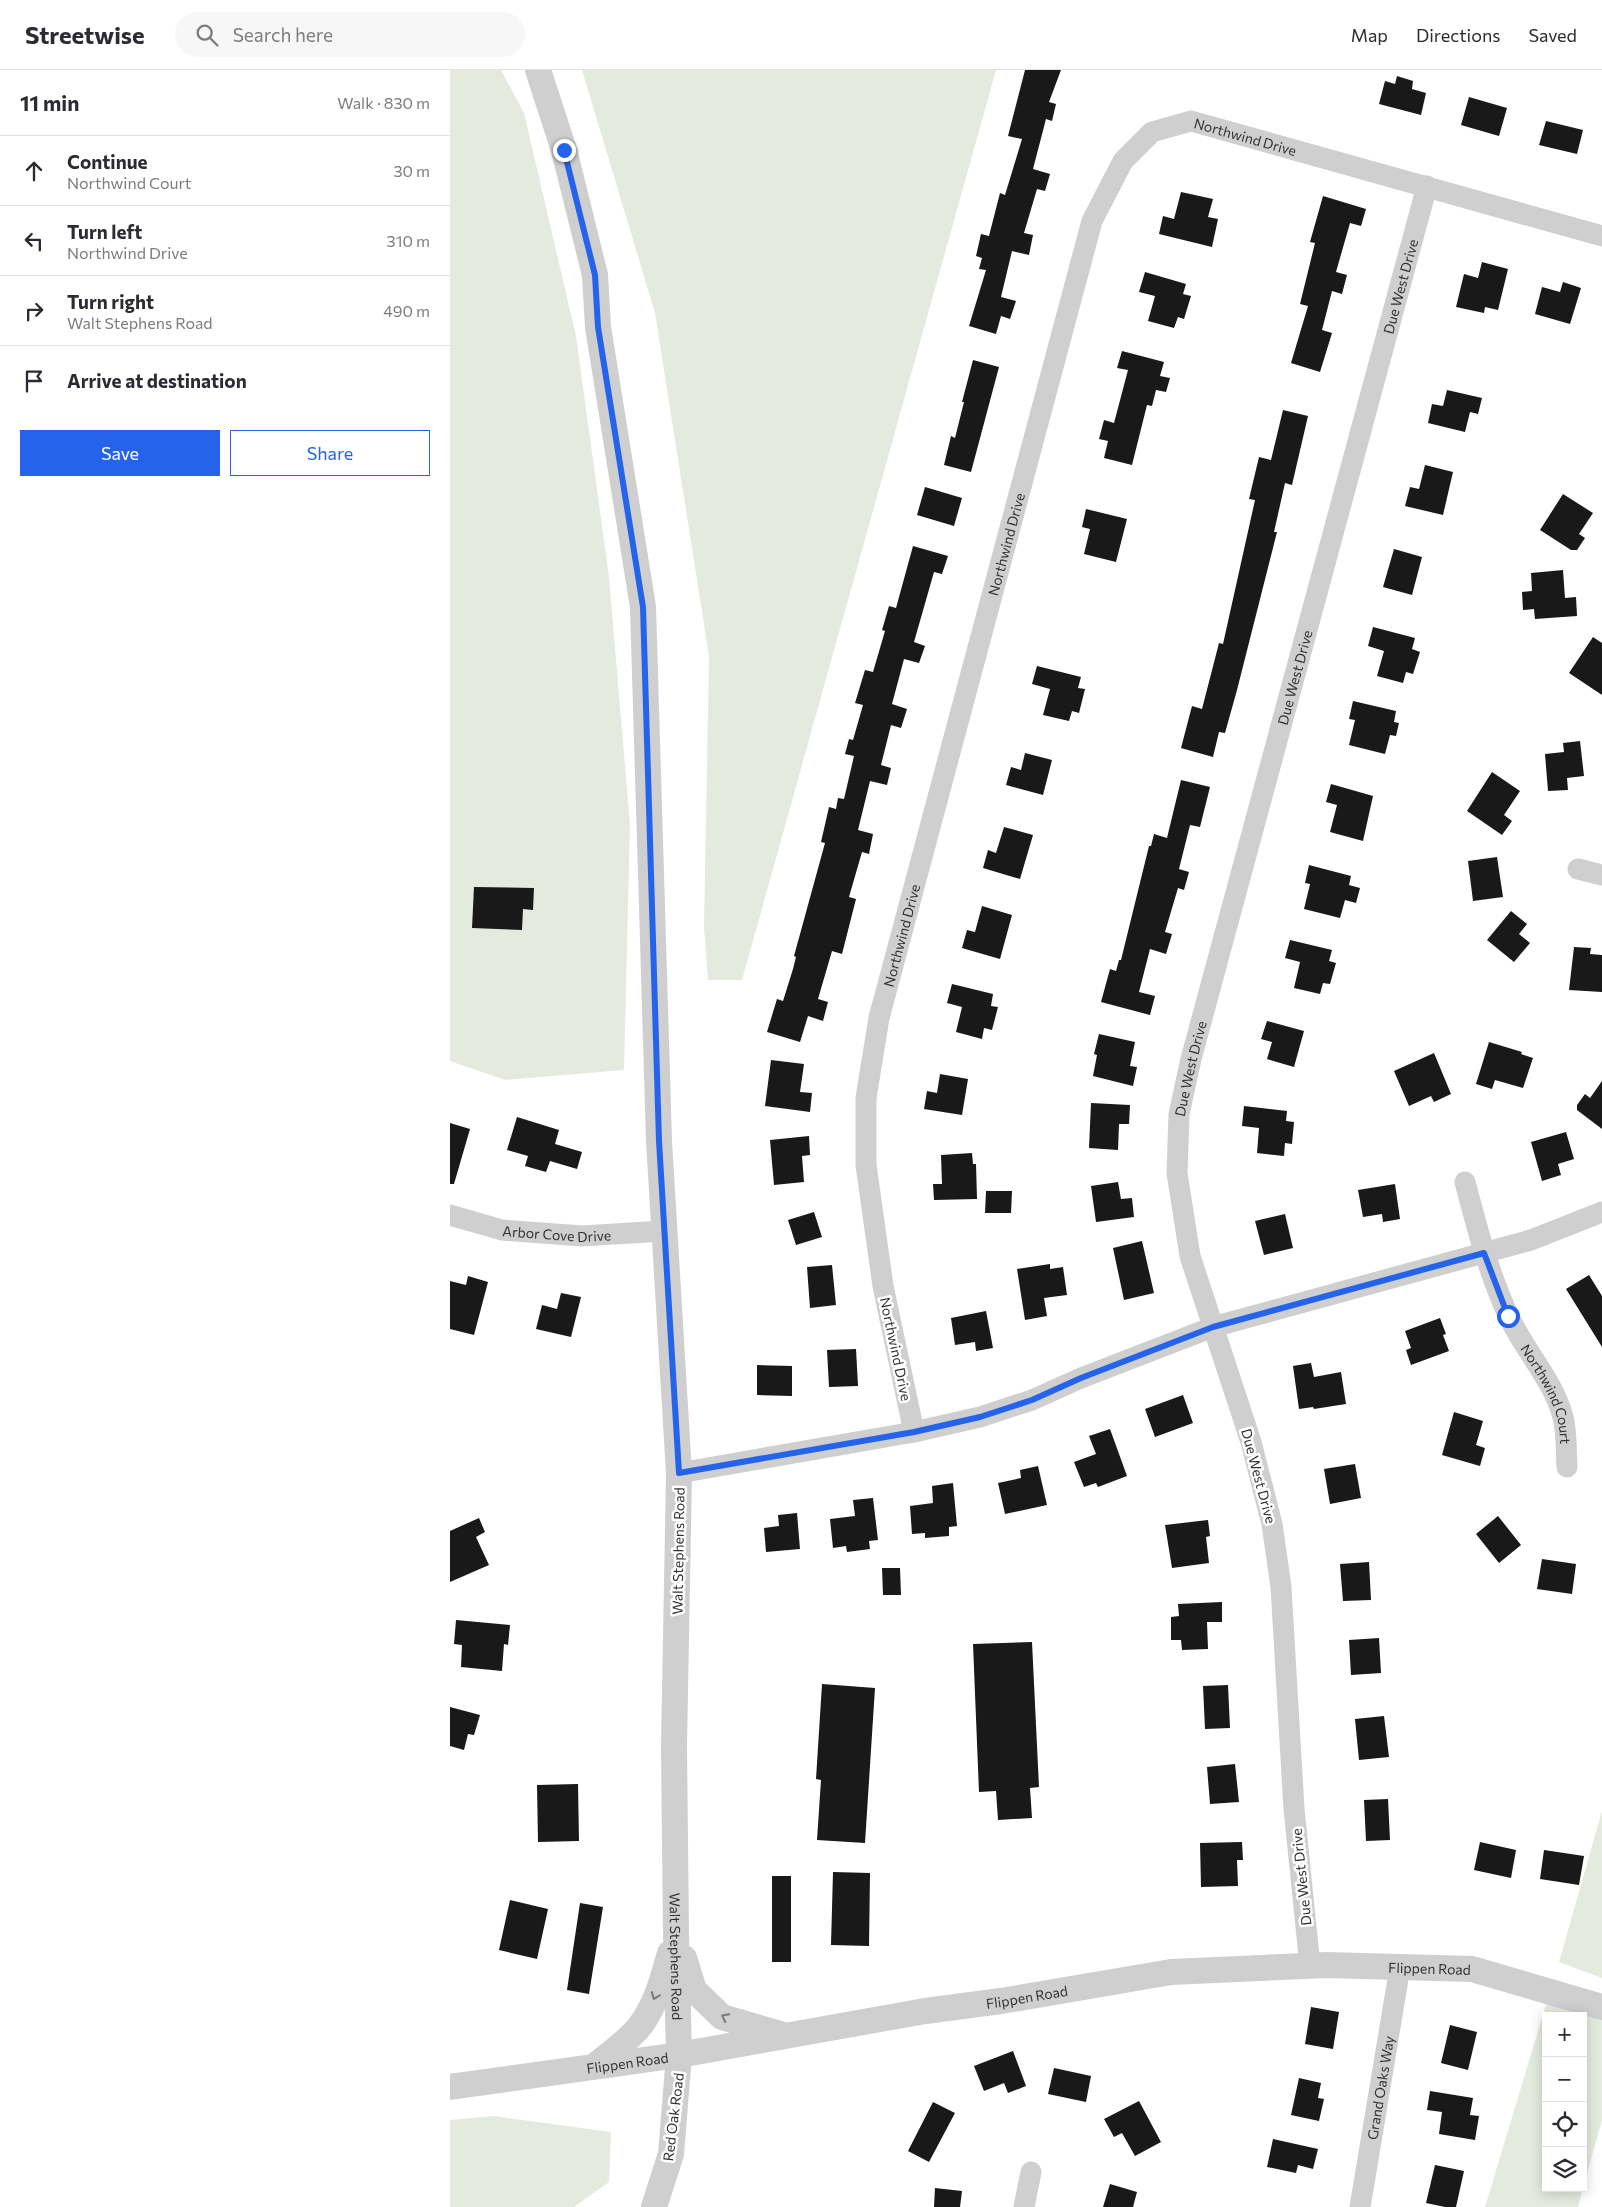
<!DOCTYPE html>
<html lang="en">
<head>
<meta charset="utf-8">
<style>
	:root { --surface:#fff; --page:#f7f7f7; --text:#2b2b33; --muted:#7c7c81; --line:#e1e1e2; --accent:#2563eb }
	body { margin:0; font-family:Commissioner,sans-serif; background:var(--page); color:var(--text) }
	.controls { position:absolute; right:15px; bottom:15px; display:grid; overflow:hidden; border-radius:0px; box-shadow:0 2px 12px #0003 }
	.controls button { width:45px; height:45px; display:grid; place-items:center; padding:0; border:0; border-bottom:1px solid var(--line); background:var(--surface); color:var(--text); font:25px sans-serif }
	.stop { position:absolute; width:15px; height:15px; margin:-11px; border:4px solid #2563eb; border-radius:50%; background:#fff }
	.stop.end { background:#2563eb; border-color:#fff; box-shadow:0 1px 5px #0008 }
	.list { margin:0; padding:0; list-style:none }
	h2 { display:flex; justify-content:space-between; align-items:center; height:65px; margin:0; padding:0 20px; font-size:21px }
	h2 small { font-size:16px; font-weight:400; color:var(--muted) }
	.list li { display:grid; grid-template-columns:32px 1fr auto; gap:15px; align-items:center; box-sizing:border-box; height:70px; padding:0 20px; border-top:1px solid var(--line) }
	.list b { display:block; font-size:19px; white-space:nowrap }
	.list p { margin:0; font-size:16px; white-space:nowrap; color:var(--muted) }
	.list em { font-size:16px; font-style:normal; color:var(--muted) }
	.actions { display:flex; gap:10px; padding:15px 20px }
	.actions a { flex:1; padding:11px 0; border:1px solid var(--accent); border-radius:0px; text-align:center; font-size:18px; color:var(--accent) }
	.actions .main { background:var(--accent); color:#fff }
	.icon { flex:none; width:28px; height:28px; fill:none; stroke:currentColor; stroke-width:2; stroke-linecap:round; stroke-linejoin:round }
	.map { position:relative; flex:none; width:1152px; height:2137px; overflow:hidden }
	header { display:flex; align-items:center; gap:30px; box-sizing:border-box; height:70px; padding:0 25px; background:var(--surface); border-bottom:1px solid var(--line) }
	header strong { font-size:24px }
	nav { display:flex; gap:28px; margin-inline-start:auto; font-size:18px }
	.search { width:350px; height:45px; background:var(--page); display:flex; align-items:center; gap:12px; box-sizing:border-box; padding:0 18px; border-radius:28px; color:var(--muted); font-size:19px }
	main { display:flex }
	aside { flex:1; background:var(--surface) }
	.map>svg:first-child { display:block }
	.green { fill:#e4ebde }
	.building { fill:#191919 }
	.lines { fill:none; stroke-linecap:round; stroke-linejoin:round }
	.minor { stroke:#cfcfcf; stroke-width:21 }
	.tertiary { stroke:#cfcfcf; stroke-width:26 }
	.oneway { stroke:#797979 }
	.route { stroke:#2563eb; stroke-width:6 }
	.labels { text-anchor:middle; dominant-baseline:central; stroke-width:5; stroke-linejoin:round; paint-order:stroke }
	.street-label { font-size:14px; fill:#323232; stroke:#fff }
</style>
</head>
<body>
<header>
<strong>Streetwise</strong>
<div class="search"><svg class="icon" aria-label="search" viewBox="0 0 24 24"><circle cx="10" cy="10" r="6"/><path d="M15 15l6 6"/></svg>Search here</div>
<nav><a>Map</a><a>Directions</a><a>Saved</a></nav>
</header>
<main>
<aside>
<h2>11 min<small>Walk · 830 m</small></h2>
<ul class="list">
<li><svg class="icon" aria-label="ahead" viewBox="0 0 24 24"><path d="M12 20V5M6 11l6-6 6 6"/></svg><div><b>Continue</b><p>Northwind Court</p></div><em>30 m</em></li>
<li><svg class="icon" aria-label="left" viewBox="0 0 24 24"><path d="M17 20v-9H6M10 6l-5 5 5 5"/></svg><div><b>Turn left</b><p>Northwind Drive</p></div><em>310 m</em></li>
<li><svg class="icon" aria-label="right" viewBox="0 0 24 24"><path d="M7 20v-9h11M14 6l5 5-5 5"/></svg><div><b>Turn right</b><p>Walt Stephens Road</p></div><em>490 m</em></li>
<li><svg class="icon" aria-label="arrive" viewBox="0 0 24 24"><path d="M6 21V4h12l-3 4 3 4H6"/></svg><div><b>Arrive at destination</b></div></li>
</ul>
<div class="actions"><a class="main">Save</a><a>Share</a></div>
</aside>
<div class="map">
<svg width="1152" height="2137" viewBox="0 0 1152 2137">
	<rect width="100%" height="100%" fill="#fff"/>
	<path class="green" d="M 0,0 L 51,0 L 74,43 L 126,266 L 159,507 L 180,755 L 174,1000 L 55,1010 L 0,991 Z
		M 132,0 L 546,0 L 292,910 L 258,910 L 254,857 L 259,586 L 205,243 Z
		M 1152,1741 L 1152,1908 L 1109,1892 Z
		M 1098,1928 L 1152,1946 L 1152,2050 L 1133,2118 L 1133,1946 L 1096,1946 L 1096,2118 L 1133,2118 L 1128,2137 L 1035,2137 Z
		M 44,2046 L 161,2062 L 159,2112 L 124,2137 L 0,2137 L 0,2050 Z"/>
	<path class="building" d="M 575,0 L 611,0 L 599,32 L 606,34 L 602,51 L 596,49 L 583,99 L 600,104 L 595,121 L 587,119 L 574,163 L 583,165 L 579,185 L 562,181 L 551,227 L 566,231 L 560,249 L 551,246 L 546,264 L 519,256 L 536,200 L 529,199 L 532,188 L 526,186 L 531,164 L 539,166 L 550,123 L 555,125 L 572,69 L 558,66 Z
		M 947,6 L 963,11 L 962,19 L 976,23 L 971,45 L 929,34 L 935,11 L 945,14 Z
		M 1019,27 L 1057,38 L 1049,66 L 1011,55 Z
		M 1096,51 L 1133,60 L 1127,84 L 1089,75 Z
		M 731,122 L 763,129 L 758,147 L 768,149 L 762,177 L 709,164 L 713,146 L 724,149 Z
		M 873,126 L 916,139 L 911,156 L 900,153 L 886,202 L 897,205 L 892,224 L 882,221 L 872,260 L 882,263 L 870,302 L 841,293 L 858,236 L 850,234 L 865,173 L 860,172 Z
		M 1032,192 L 1058,199 L 1048,240 L 1035,237 L 1034,243 L 1006,237 L 1014,204 L 1028,208 Z
		M 695,202 L 736,214 L 733,224 L 741,226 L 734,249 L 728,247 L 724,258 L 698,251 L 705,226 L 689,222 Z
		M 1113,212 L 1131,218 L 1120,254 L 1085,244 L 1092,217 L 1110,222 Z
		M 672,281 L 714,292 L 710,306 L 720,308 L 716,322 L 706,320 L 702,336 L 697,335 L 682,395 L 654,388 L 658,371 L 649,369 L 654,350 L 664,353 L 678,300 L 667,298 Z
		M 523,290 L 549,297 L 521,402 L 494,395 L 501,366 L 505,368 L 514,332 L 512,332 Z
		M 997,320 L 1032,328 L 1028,344 L 1020,342 L 1015,362 L 978,353 L 982,334 L 993,336 Z
		M 833,340 L 858,346 L 842,415 L 835,413 L 824,462 L 827,462 L 787,620 L 775,663 L 769,662 L 763,687 L 731,678 L 742,636 L 752,639 L 769,573 L 773,574 L 805,430 L 799,429 L 809,387 L 821,390 Z
		M 975,395 L 1003,402 L 993,445 L 955,436 L 960,417 L 969,419 Z
		M 475,417 L 512,428 L 504,456 L 467,445 Z
		M 1113,424 L 1143,443 L 1129,464 L 1135,468 L 1127,480 L 1121,480 L 1090,460 Z
		M 636,439 L 677,449 L 666,492 L 634,484 L 640,459 L 632,457 Z
		M 463,476 L 498,486 L 492,504 L 484,502 L 464,572 L 475,576 L 469,593 L 454,589 L 442,634 L 457,639 L 451,658 L 441,655 L 431,695 L 441,698 L 437,715 L 420,711 L 408,760 L 423,764 L 419,784 L 412,782 L 399,827 L 406,829 L 392,884 L 382,881 L 368,929 L 378,932 L 373,951 L 358,946 L 350,972 L 317,962 L 327,929 L 333,931 L 343,899 L 346,887 L 344,886 L 375,773 L 371,772 L 379,737 L 386,739 L 388,728 L 394,729 L 404,686 L 395,684 L 399,669 L 403,670 L 413,635 L 405,633 L 415,600 L 423,602 L 435,561 L 432,560 L 439,536 L 446,538 Z
		M 944,479 L 972,487 L 962,525 L 933,517 Z
		M 1113,500 L 1115,528 L 1126,527 L 1127,546 L 1085,549 L 1084,539 L 1073,540 L 1072,522 L 1082,521 L 1081,503 Z
		M 923,557 L 965,568 L 962,579 L 970,582 L 963,604 L 956,602 L 953,613 L 927,606 L 934,581 L 918,576 Z
		M 1143,567 L 1152,573 L 1152,625 L 1119,603 Z
		M 587,596 L 631,607 L 628,618 L 635,619 L 629,643 L 622,641 L 619,651 L 593,645 L 600,619 L 582,614 Z
		M 903,631 L 946,641 L 944,652 L 949,653 L 946,666 L 940,665 L 935,684 L 899,675 L 905,650 L 899,649 Z
		M 1130,671 L 1134,706 L 1117,708 L 1118,720 L 1098,721 L 1095,684 L 1114,682 L 1113,673 Z
		M 575,683 L 602,690 L 593,725 L 556,715 L 561,697 L 571,700 Z
		M 1042,702 L 1070,721 L 1054,745 L 1062,751 L 1052,765 L 1017,741 Z
		M 731,710 L 760,717 L 750,757 L 740,755 L 729,799 L 739,802 L 734,820 L 728,818 L 715,862 L 722,864 L 716,884 L 700,879 L 689,922 L 705,926 L 700,945 L 651,932 L 660,899 L 666,901 L 669,890 L 671,890 L 699,776 L 701,776 L 704,764 L 717,768 Z
		M 881,714 L 923,726 L 913,771 L 880,762 L 887,735 L 876,732 Z
		M 554,757 L 583,765 L 570,809 L 533,798 L 538,780 L 546,783 Z
		M 1047,787 L 1053,827 L 1023,831 L 1018,791 Z
		M 859,795 L 901,806 L 899,815 L 910,818 L 906,833 L 895,830 L 890,848 L 854,839 L 860,814 L 855,813 Z
		M 24,817 L 84,818 L 83,840 L 73,839 L 72,860 L 22,858 Z
		M 532,836 L 562,845 L 550,889 L 512,878 L 517,860 L 525,862 Z
		M 1061,841 L 1077,854 L 1069,864 L 1080,873 L 1064,892 L 1037,870 Z
		M 840,870 L 882,880 L 879,891 L 886,893 L 880,914 L 873,913 L 870,924 L 844,918 L 850,892 L 835,888 Z
		M 1124,877 L 1141,878 L 1140,884 L 1152,885 L 1152,922 L 1119,920 Z
		M 502,914 L 543,924 L 541,936 L 548,937 L 542,960 L 534,958 L 532,969 L 506,962 L 512,937 L 497,933 Z
		M 817,951 L 854,961 L 844,997 L 817,989 L 822,972 L 811,969 Z
		M 649,964 L 685,972 L 680,996 L 687,997 L 683,1016 L 643,1006 L 647,985 L 644,984 Z
		M 1039,972 L 1072,982 L 1071,984 L 1083,988 L 1073,1018 L 1045,1010 L 1042,1019 L 1026,1014 Z
		M 984,983 L 1001,1024 L 984,1032 L 981,1026 L 959,1036 L 944,1001 Z
		M 321,990 L 354,994 L 350,1022 L 362,1023 L 360,1042 L 315,1036 Z
		M 490,1004 L 518,1009 L 512,1045 L 474,1039 L 477,1021 L 487,1023 Z
		M 1152,1011 L 1152,1059 L 1127,1040 L 1127,1035 L 1135,1024 L 1140,1028 Z
		M 641,1033 L 680,1035 L 679,1054 L 669,1054 L 668,1080 L 639,1078 Z
		M 794,1036 L 837,1041 L 836,1051 L 844,1052 L 842,1074 L 835,1073 L 834,1086 L 807,1083 L 809,1058 L 792,1056 Z
		M 67,1047 L 109,1060 L 105,1074 L 132,1082 L 127,1099 L 100,1091 L 96,1102 L 75,1096 L 78,1086 L 57,1080 Z
		M 0,1053 L 20,1059 L 4,1114 L 0,1114 Z
		M 1116,1062 L 1124,1089 L 1108,1094 L 1111,1105 L 1092,1111 L 1081,1072 Z
		M 359,1066 L 360,1085 L 352,1086 L 354,1112 L 324,1115 L 320,1070 Z
		M 522,1083 L 523,1094 L 526,1094 L 527,1129 L 484,1130 L 483,1114 L 492,1114 L 491,1085 Z
		M 668,1112 L 671,1129 L 682,1128 L 684,1147 L 646,1152 L 641,1116 Z
		M 945,1114 L 950,1149 L 933,1152 L 932,1144 L 913,1147 L 908,1120 Z
		M 536,1121 L 562,1121 L 561,1143 L 535,1143 Z
		M 364,1142 L 372,1167 L 346,1175 L 338,1150 Z
		M 835,1144 L 843,1178 L 814,1185 L 805,1151 Z
		M 692,1171 L 704,1223 L 674,1230 L 663,1178 Z
		M 600,1194 L 600,1199 L 613,1197 L 617,1225 L 594,1228 L 597,1246 L 575,1250 L 567,1199 Z
		M 382,1195 L 386,1235 L 360,1238 L 357,1197 Z
		M 1139,1205 L 1152,1226 L 1152,1277 L 1116,1219 Z
		M 18,1206 L 38,1212 L 24,1265 L 0,1259 L 0,1211 L 16,1215 Z
		M 111,1223 L 131,1227 L 121,1267 L 86,1259 L 92,1235 L 107,1239 Z
		M 536,1241 L 543,1278 L 526,1281 L 525,1272 L 505,1275 L 501,1248 Z
		M 990,1248 L 996,1264 L 993,1265 L 999,1281 L 961,1295 L 956,1280 L 961,1278 L 955,1261 Z
		M 406,1279 L 408,1316 L 379,1317 L 377,1280 Z
		M 861,1293 L 864,1307 L 891,1302 L 896,1334 L 864,1339 L 863,1337 L 849,1339 L 843,1296 Z
		M 307,1295 L 342,1296 L 342,1326 L 307,1325 Z
		M 733,1325 L 743,1353 L 705,1367 L 695,1339 Z
		M 1004,1342 L 1033,1351 L 1026,1375 L 1035,1378 L 1030,1396 L 992,1385 Z
		M 660,1359 L 677,1406 L 648,1417 L 646,1413 L 634,1417 L 624,1392 L 646,1384 L 639,1366 Z
		M 905,1394 L 911,1428 L 880,1434 L 874,1399 Z
		M 588,1396 L 597,1435 L 555,1444 L 548,1413 L 571,1408 L 570,1400 Z
		M 503,1413 L 507,1456 L 499,1457 L 499,1466 L 475,1468 L 475,1463 L 462,1464 L 460,1436 L 483,1433 L 482,1416 Z
		M 423,1428 L 428,1470 L 419,1471 L 420,1479 L 397,1482 L 396,1476 L 383,1478 L 380,1449 L 405,1446 L 403,1430 Z
		M 347,1443 L 350,1479 L 316,1482 L 314,1458 L 329,1456 L 328,1445 Z
		M 1048,1446 L 1071,1475 L 1049,1493 L 1026,1464 Z
		M 29,1448 L 35,1462 L 26,1467 L 39,1495 L 0,1512 L 0,1461 Z
		M 758,1450 L 760,1466 L 756,1467 L 759,1493 L 722,1498 L 715,1455 Z
		M 1092,1489 L 1126,1494 L 1122,1524 L 1087,1519 Z
		M 919,1492 L 921,1530 L 893,1531 L 890,1494 Z
		M 432,1498 L 450,1498 L 451,1525 L 433,1525 Z
		M 772,1532 L 772,1552 L 757,1552 L 758,1579 L 732,1580 L 731,1570 L 721,1570 L 721,1547 L 729,1546 L 728,1534 Z
		M 6,1550 L 60,1555 L 58,1575 L 54,1574 L 52,1601 L 11,1597 L 12,1575 L 4,1574 Z
		M 929,1568 L 931,1603 L 901,1605 L 899,1570 Z
		M 582,1572 L 589,1717 L 580,1718 L 582,1748 L 548,1750 L 546,1721 L 529,1722 L 523,1574 Z
		M 372,1614 L 425,1618 L 415,1773 L 367,1770 L 371,1710 L 366,1709 Z
		M 778,1615 L 780,1658 L 755,1659 L 753,1616 Z
		M 0,1637 L 30,1645 L 24,1665 L 18,1664 L 14,1680 L 0,1676 Z
		M 934,1646 L 939,1687 L 909,1690 L 905,1649 Z
		M 785,1694 L 789,1732 L 760,1734 L 757,1697 Z
		M 128,1714 L 129,1771 L 88,1772 L 87,1715 Z
		M 938,1729 L 940,1770 L 916,1771 L 914,1730 Z
		M 792,1772 L 793,1790 L 787,1790 L 788,1816 L 751,1817 L 750,1773 Z
		M 1030,1772 L 1066,1780 L 1061,1808 L 1024,1800 Z
		M 1094,1780 L 1134,1786 L 1129,1815 L 1090,1809 Z
		M 383,1802 L 420,1803 L 419,1876 L 381,1875 Z
		M 322,1806 L 341,1806 L 341,1892 L 322,1892 Z
		M 60,1830 L 98,1839 L 87,1889 L 49,1880 Z
		M 130,1833 L 153,1837 L 139,1924 L 117,1920 Z
		M 861,1937 L 889,1942 L 883,1979 L 855,1974 Z
		M 1000,1955 L 1027,1962 L 1018,2000 L 991,1993 Z
		M 563,1981 L 576,2016 L 558,2023 L 554,2013 L 534,2021 L 524,1996 Z
		M 604,1998 L 641,2006 L 636,2032 L 598,2024 Z
		M 849,2008 L 871,2013 L 868,2028 L 874,2029 L 869,2051 L 841,2045 Z
		M 980,2021 L 1023,2028 L 1020,2045 L 1029,2046 L 1025,2070 L 989,2064 L 992,2042 L 977,2040 Z
		M 689,2031 L 711,2072 L 685,2086 L 672,2063 L 664,2067 L 654,2049 Z
		M 483,2032 L 505,2043 L 479,2092 L 458,2081 Z
		M 823,2069 L 868,2079 L 863,2099 L 848,2095 L 846,2103 L 817,2097 Z
		M 985,2095 L 1014,2101 L 1006,2137 L 995,2137 L 976,2133 Z
		M 660,2114 L 687,2122 L 683,2137 L 653,2137 Z
		M 485,2118 L 512,2121 L 510,2137 L 484,2137 Z"/>
	<g class="lines">
		<g class="minor">
			<path d="M 1128,799 L 1152,805"/>
			<path id="s1" d="M 1015,1112 C 1027,1158 1039,1204 1059,1247 C 1075,1281 1103,1310 1113,1347 C 1117,1362 1116,1381 1117,1397"/>
			<path id="s2" d="M 0,1145 L 52,1160 L 132,1166 L 214,1161"/>
			<path id="s3" d="M 464,1362 L 433,1216 L 416,1095 L 416,1028 L 429,948 L 642,151 L 673,91 L 702,62 L 741,51 L 1152,166"/>
			<path d="M 229,1403 L 464,1362 L 530,1347 L 582,1330 L 631,1308 L 763,1257 L 1081,1170 L 1152,1142"/>
			<path id="s4" d="M 860,1896 L 844,1739 L 831,1517 L 822,1454 L 801,1372 L 740,1186 L 727,1103 L 729,1044 L 741,989 L 977,116"/>
			<path d="M 574,2137 L 581,2102"/>
			<path id="s5" d="M 910,2137 L 950,1897"/>
		</g>
		<g class="tertiary">
			<path id="s6" d="M 88,0 L 114,80 L 145,205 L 148,257 L 193,537 L 209,1071 L 229,1403 L 224,1677 L 226,1863 L 229,1985 L 221,2084 L 204,2137"/>
			<path d="M 234,1888 L 244,1920 L 272,1947 L 330,1964"/>
			<path d="M 146,1995 C 161,1983 178,1971 190,1956 C 206,1935 213,1908 220,1883"/>
			<path id="s7" d="M 0,2017 L 229,1985 L 475,1941 L 551,1931 L 721,1902 L 877,1895 L 1022,1899 L 1152,1937"/>
		</g>
	</g>
	<defs><path id="oneway-chevron" d="M-2-3.5L2.5 0L-2 3.5" fill="none" stroke-width="1.6" stroke-linecap="round" stroke-linejoin="round" transform="scale(1.25)"/></defs>
	<g class="oneway">
		<use href="#oneway-chevron" transform="translate(205 1926) rotate(111)"/>
		<use href="#oneway-chevron" transform="translate(275 1947) rotate(-153)"/>
	</g>
	<g class="lines">
		<path class="route" d="M 114,80 L 145,205 L 148,257 L 193,537 L 209,1071 L 229,1403 L 464,1362 L 530,1347 L 582,1330 L 631,1308 L 763,1257 L 1034,1183 L 1058,1246"/>
	</g>
	<g class="labels">
		<g class="street-label">
			<text stroke="none"><textPath href="#s3" startOffset="1450">Northwind Drive</textPath></text>
			<text stroke="none"><textPath href="#s4" startOffset="1724">Due West Drive</textPath></text>
			<text stroke="none"><textPath href="#s3" startOffset="910">Northwind Drive</textPath></text>
			<text stroke="none"><textPath href="#s4" startOffset="1319">Due West Drive</textPath></text>
			<text stroke="none"><textPath href="#s3" startOffset="505">Northwind Drive</textPath></text>
			<text stroke="none"><textPath href="#s4" startOffset="914">Due West Drive</textPath></text>
			<text stroke="none"><textPath href="#s2" startOffset="109">Arbor Cove Drive</textPath></text>
			<text transform="translate(446 1279) rotate(78)">Northwind Drive</text>
			<text stroke="none"><textPath href="#s1" startOffset="229">Northwind Court</textPath></text>
			<text transform="translate(809 1406) rotate(75)">Due West Drive</text>
			<text transform="translate(228 1481) rotate(-89)">Walt Stephens Road</text>
			<text transform="translate(851 1807) rotate(-96)">Due West Drive</text>
			<text stroke="none"><textPath href="#s6" startOffset="1899">Walt Stephens Road</textPath></text>
			<text stroke="none"><textPath href="#s7" startOffset="989">Flippen Road</textPath></text>
			<text stroke="none"><textPath href="#s7" startOffset="584">Flippen Road</textPath></text>
			<text stroke="none"><textPath href="#s7" startOffset="179">Flippen Road</textPath></text>
			<text stroke="none"><textPath href="#s5" startOffset="121">Grand Oaks Way</textPath></text>
			<text transform="translate(223 2047) rotate(-83)">Red Oak Road</text>
		</g>
	</g>
</svg>
<div class="controls">
<button>+</button>
<button>−</button>
<button><svg class="icon" aria-label="locate" viewBox="0 0 24 24"><circle cx="12" cy="12" r="6"/><path d="M12 2v4M12 18v4M2 12h4M18 12h4"/></svg></button>
<button><svg class="icon" aria-label="layers" viewBox="0 0 24 24"><path d="M12 4l9 5-9 5-9-5zM3 14l9 5 9-5"/></svg></button>
</div>
<div class="stop" style="left:1058px;top:1246px"></div>
<div class="stop end" style="left:114px;top:80px"></div>
</div>
</main>
</body>
</html>
